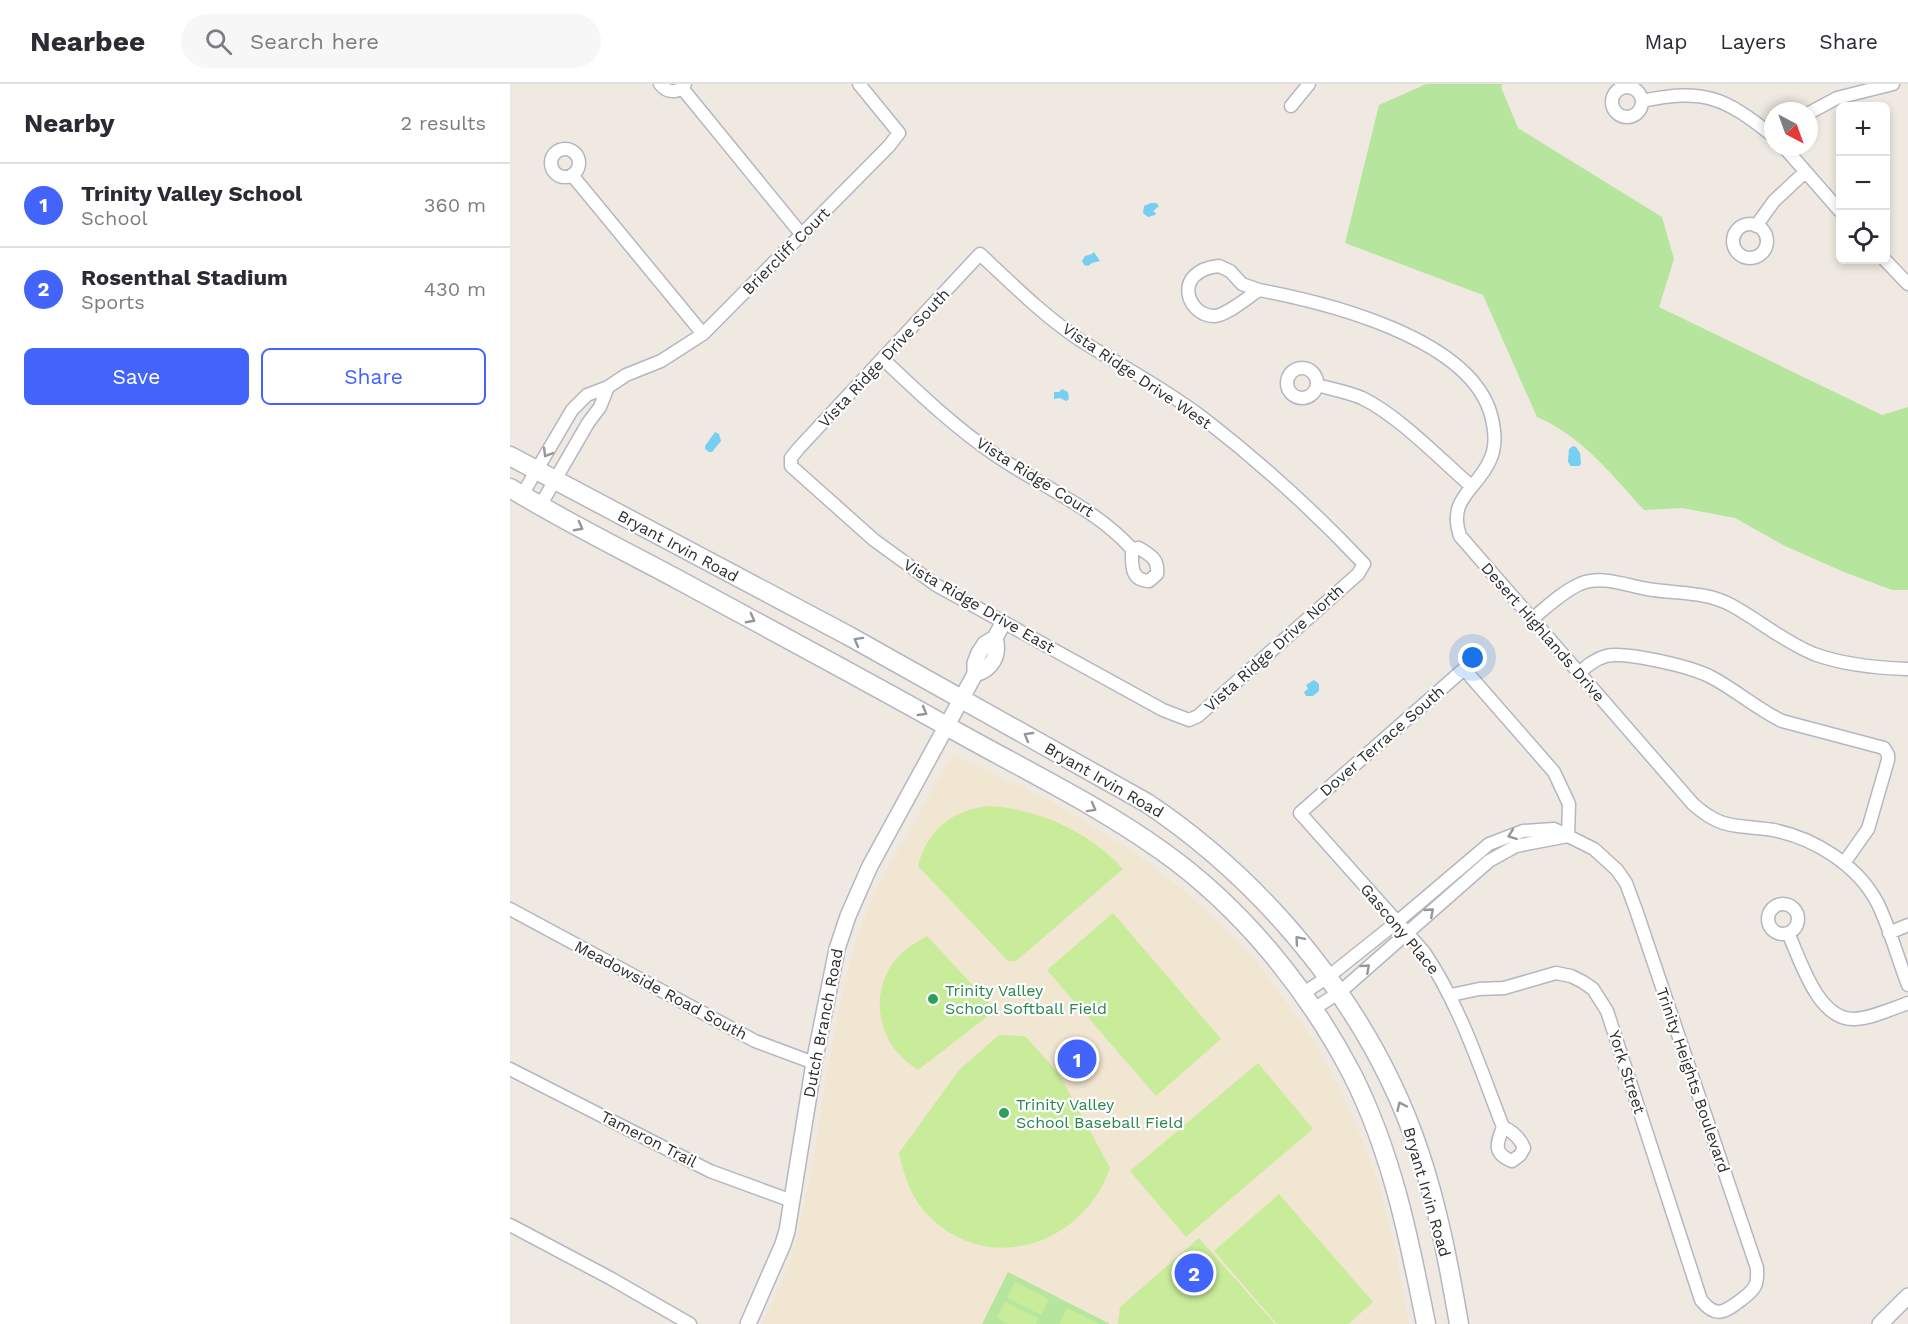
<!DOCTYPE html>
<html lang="en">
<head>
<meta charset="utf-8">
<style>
	:root { --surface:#fff; --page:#f7f7f7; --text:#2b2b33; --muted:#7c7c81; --line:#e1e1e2; --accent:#4264fb }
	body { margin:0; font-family:"Work Sans",sans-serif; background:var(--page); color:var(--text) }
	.controls { position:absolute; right:18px; top:18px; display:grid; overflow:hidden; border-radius:9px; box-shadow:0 3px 9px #0003 }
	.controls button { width:54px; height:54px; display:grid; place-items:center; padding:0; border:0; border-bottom:2px solid var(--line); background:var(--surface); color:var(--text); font:30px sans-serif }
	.compass { position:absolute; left:1254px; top:18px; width:54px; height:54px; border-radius:50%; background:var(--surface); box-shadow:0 3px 9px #0003; rotate:139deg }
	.you { position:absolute; left:963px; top:574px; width:21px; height:21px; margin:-15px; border:4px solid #fff; border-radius:50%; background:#1a73e8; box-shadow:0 0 0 9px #1a73e833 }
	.badge { display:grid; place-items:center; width:39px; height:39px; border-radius:50%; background:var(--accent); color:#fff; font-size:20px; font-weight:700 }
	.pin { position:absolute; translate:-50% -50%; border:3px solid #fff; box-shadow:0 2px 6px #0006 }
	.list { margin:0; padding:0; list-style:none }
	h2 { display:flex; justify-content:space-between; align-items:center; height:78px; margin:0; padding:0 24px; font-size:26px }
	h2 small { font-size:20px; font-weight:400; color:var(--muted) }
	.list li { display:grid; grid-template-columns:39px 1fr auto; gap:18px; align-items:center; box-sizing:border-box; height:84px; padding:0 24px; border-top:2px solid var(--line) }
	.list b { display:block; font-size:22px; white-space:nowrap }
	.list p { margin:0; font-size:20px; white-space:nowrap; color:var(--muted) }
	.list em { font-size:20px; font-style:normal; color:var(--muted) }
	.actions { display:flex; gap:12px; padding:18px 24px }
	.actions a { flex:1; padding:14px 0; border:2px solid var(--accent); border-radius:9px; text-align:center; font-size:21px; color:var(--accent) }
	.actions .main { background:var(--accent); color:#fff }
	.icon { flex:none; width:33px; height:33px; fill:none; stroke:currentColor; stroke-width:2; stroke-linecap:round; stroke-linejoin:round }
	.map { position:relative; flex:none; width:1398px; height:1240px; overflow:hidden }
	header { display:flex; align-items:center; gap:36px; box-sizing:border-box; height:84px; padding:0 30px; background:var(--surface); border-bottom:2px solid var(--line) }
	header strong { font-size:28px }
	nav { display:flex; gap:33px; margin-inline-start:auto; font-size:21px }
	.search { width:420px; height:54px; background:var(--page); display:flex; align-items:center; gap:15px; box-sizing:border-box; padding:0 21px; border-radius:33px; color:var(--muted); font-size:22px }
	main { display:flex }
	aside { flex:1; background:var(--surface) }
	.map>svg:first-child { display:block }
	.education { fill:#f0e6d1 }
	.green { fill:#b6e59e }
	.pitch { fill:#c9ec9a }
	.water { fill:#75cff0 }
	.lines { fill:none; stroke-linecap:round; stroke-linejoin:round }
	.minor-casing { stroke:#b4b7c1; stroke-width:15 }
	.tertiary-casing { stroke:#b4b7c1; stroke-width:18 }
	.secondary-casing { stroke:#b4b7c1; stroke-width:21 }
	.minor { stroke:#fff; stroke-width:12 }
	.tertiary { stroke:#fff; stroke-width:15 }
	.secondary { stroke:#fff; stroke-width:18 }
	.oneway { stroke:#969696 }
	.leisure-dot { fill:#2e9e5b; stroke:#fff; stroke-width:2 }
	.labels { text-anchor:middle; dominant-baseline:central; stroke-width:4.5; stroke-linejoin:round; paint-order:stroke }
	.street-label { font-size:16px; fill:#2e2e2e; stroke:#fff }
	.leisure-label { font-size:16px; fill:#27864d; stroke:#fff; text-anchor:start }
</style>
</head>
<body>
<header>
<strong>Nearbee</strong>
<div class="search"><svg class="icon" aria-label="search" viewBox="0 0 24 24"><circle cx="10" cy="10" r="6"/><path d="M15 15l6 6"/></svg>Search here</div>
<nav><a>Map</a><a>Layers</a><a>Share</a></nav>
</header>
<main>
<aside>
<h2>Nearby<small>2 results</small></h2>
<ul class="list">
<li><span class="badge">1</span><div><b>Trinity Valley School</b><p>School</p></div><em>360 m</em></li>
<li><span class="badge">2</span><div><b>Rosenthal Stadium</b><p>Sports</p></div><em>430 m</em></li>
</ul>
<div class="actions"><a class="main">Save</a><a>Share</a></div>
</aside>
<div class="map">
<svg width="1398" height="1240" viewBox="0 0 1398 1240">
	<rect width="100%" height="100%" fill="#efe9e1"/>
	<path class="education" d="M 443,670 L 539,716 L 624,768 L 674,807 L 711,841 L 745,876 L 802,954 L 826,997 L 849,1048 L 869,1102 L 884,1160 L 899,1240 L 252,1240 L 275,1190 L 287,1154 L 303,1080 L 314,1005 L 328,932 L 338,886 L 349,848 L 367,804 Z"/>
	<path class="green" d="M 916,0 L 993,0 L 991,3 L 1008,44 L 1152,133 L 1164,175 L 1149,223 L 1372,331 L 1398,323 L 1398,506 L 1382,506 L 1334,488 L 1275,462 L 1225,434 L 1172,424 L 1134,426 C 1102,391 1072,352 1027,333 L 973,211 L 835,159 L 869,21 Z
		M 498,1188 L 600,1240 L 472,1240 Z"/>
	<path class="pitch" d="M 480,722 C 529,725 580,748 613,785 L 506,877 L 498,877 L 408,782 C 417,746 443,725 480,722 Z
		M 603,829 L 711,955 L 646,1012 L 537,886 Z
		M 417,852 L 483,923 L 483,928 L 408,986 C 400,980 393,975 387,968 C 362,938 364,893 394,867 C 401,861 409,857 417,852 Z
		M 489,951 L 515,952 L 549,990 L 600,1084 C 573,1162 475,1194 415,1128 C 400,1111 394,1091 389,1069 L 449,986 Z
		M 748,979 L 803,1045 L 676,1153 L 620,1087 Z
		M 769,1110 L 863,1218 L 838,1240 L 767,1240 L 704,1167 Z
		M 689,1154 L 765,1240 L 608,1240 L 610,1223 Z
		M 505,1198 L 539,1215 L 531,1231 L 497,1214 Z
		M 495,1218 L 529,1235 L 526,1240 L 498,1240 L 487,1234 Z
		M 557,1224 L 590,1240 L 549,1240 Z"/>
	<path class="water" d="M 641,119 L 646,119 L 649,122 L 643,127 L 646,129 L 645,131 L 638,133 L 633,129 L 634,122 Z
		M 584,168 L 590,177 L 582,179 L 578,182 L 574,181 L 572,177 L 575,172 L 582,170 Z
		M 552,305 L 558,308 L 559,315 L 556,317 L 550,314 L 544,315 L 544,308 L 549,308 Z
		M 205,348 L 209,350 L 211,357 L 202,368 L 199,368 L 195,365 L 195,362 Z
		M 1063,362 L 1066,363 L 1070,369 L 1071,380 L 1069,382 L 1061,382 L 1058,378 L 1059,365 Z
		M 804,596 L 809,600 L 809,607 L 803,612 L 796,612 L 794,608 L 798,605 L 796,601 Z"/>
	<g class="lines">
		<g class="minor-casing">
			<path id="minor" d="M 150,0 C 157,9 168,10 175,0
				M1102 18a15 15 0 1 1 30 0a15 15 0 1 1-30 0Z
				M 172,4 L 292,151
				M 1132,17 C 1194,4 1214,13 1263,52
				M 781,22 L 799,0
				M 1299,29 L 1327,14 L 1383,0
				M 1274,63 L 1330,127
				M41 79a14 14 0 1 1 28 0a14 14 0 1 1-28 0Z
				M 62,91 L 193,250
				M1223 157a17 17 0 1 1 34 0a17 17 0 1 1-34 0Z
				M 1246,142 L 1264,117 L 1295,88
				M 470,170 C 502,200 534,232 570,256 C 611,282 654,304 693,334 C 750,378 805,428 854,480 L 848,490 L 688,632 L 679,636 L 653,626 L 426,501 L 364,456 L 281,382 L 281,374 L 288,365 Z
				M 1375,176 L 1398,200
				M 709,182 L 720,187 L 732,200 L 749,206 C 738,213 717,231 705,232 C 677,233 661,187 709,182 Z
				M 749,206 C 818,219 960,254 981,331 C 985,346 987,362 980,376 C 967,406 937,414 950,452 L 1183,720 C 1213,747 1227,740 1263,746 C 1304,754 1348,781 1368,820 C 1380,845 1388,875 1398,901
				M 373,275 C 408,308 443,342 484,370 C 530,402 584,423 622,465
				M777 299a15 15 0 1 1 30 0a15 15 0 1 1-30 0Z
				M 807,301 C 821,305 838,308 852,314 C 889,332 930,375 961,402
				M 12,411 L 62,326 L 77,311 L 98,303 L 116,291 L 151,277 L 193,250 L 379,62 L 389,49 L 349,0
				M 30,422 L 78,339 L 90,323 L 98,303
				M 629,464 C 640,471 649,475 647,490 L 639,497 C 620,496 622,481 622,465 Z
				M 1022,535 C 1037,523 1052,508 1070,500 C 1092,491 1115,501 1137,505 C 1166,510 1195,507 1221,521 C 1249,536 1274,558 1304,570 C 1334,581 1366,584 1398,585
				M 1069,589 C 1077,582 1085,575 1096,572 C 1116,567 1182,583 1201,593 C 1226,606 1247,625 1272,637 L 1374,664 L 1378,671 L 1378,676 L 1358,745 L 1334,779
				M1258 835a15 15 0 1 1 30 0a15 15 0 1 1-30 0Z
				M 0,825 L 245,957 L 304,979
				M 1278,849 C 1291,877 1308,937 1345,935 C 1362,934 1381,925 1398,919
				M 1379,849 L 1398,841
				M 792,910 L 818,893 L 887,838 L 979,760 L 1013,747 L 1044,745 L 1084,765 L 1107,786 L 1116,799 L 1126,826 L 1247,1184 C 1247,1190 1248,1196 1245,1202 C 1242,1208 1236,1212 1231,1216 C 1215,1228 1206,1235 1191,1216 L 1097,927 L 1083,905 L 1073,898 L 1061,892 L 1046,889 L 994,904 L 969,905 L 941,911
				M 802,926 L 830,908 L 979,777 L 1006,762 L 1058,752
				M 0,985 L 200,1087 L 282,1117
				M 993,1043 C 970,984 950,921 914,868 L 790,729 L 954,585 L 1044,688 L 1059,720 L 1058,752
				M 993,1043 C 1004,1048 1010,1054 1014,1064 L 1010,1071 L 1002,1077 C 982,1069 987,1059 993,1043 Z
				M 0,1141 L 100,1194 L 180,1240"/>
		</g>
		<g class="tertiary-casing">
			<path id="tertiary" d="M 465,590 C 482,585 490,571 485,554
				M 238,1240 L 273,1160 L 277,1147 L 304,979 L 327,865 L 338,832 L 360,782 L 465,590 L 465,579 L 469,569 L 475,560 L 485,554 L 493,539
				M 1370,1240 L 1398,1212"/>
		</g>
		<g class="secondary-casing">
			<path id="secondary" d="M 0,372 L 339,552 L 637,719 C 759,801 862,927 909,1067 C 928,1123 939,1182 949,1240
				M 0,404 C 54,437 111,465 167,495 C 261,546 355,596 449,649 C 517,687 589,722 652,767 C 731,823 797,904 842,990 C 882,1069 899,1154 916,1240"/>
		</g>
		<use href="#minor" class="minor"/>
		<use href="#tertiary" class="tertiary"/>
		<use href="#secondary" class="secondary"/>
	</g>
	<defs><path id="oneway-chevron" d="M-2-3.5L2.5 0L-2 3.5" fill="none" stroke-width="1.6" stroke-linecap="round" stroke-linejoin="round" transform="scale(1.5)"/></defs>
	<g class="oneway">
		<use href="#oneway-chevron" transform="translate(37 369) rotate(121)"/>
		<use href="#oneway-chevron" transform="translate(69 443) rotate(28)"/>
		<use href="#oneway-chevron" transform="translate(241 535) rotate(28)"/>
		<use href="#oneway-chevron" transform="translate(348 557) rotate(-151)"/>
		<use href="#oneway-chevron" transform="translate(413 628) rotate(30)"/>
		<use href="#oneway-chevron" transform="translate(518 652) rotate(-150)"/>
		<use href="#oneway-chevron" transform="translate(582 724) rotate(29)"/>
		<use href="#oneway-chevron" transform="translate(1002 751) rotate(160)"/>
		<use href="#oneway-chevron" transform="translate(920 828) rotate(-41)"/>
		<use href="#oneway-chevron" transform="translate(789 856) rotate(-130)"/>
		<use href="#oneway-chevron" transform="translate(856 884) rotate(-42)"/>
		<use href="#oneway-chevron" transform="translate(891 1022) rotate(-115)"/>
	</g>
	<g class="leisure-dot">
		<circle cx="423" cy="915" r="6"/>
		<circle cx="494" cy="1029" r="6"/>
	</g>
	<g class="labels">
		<g class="street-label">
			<text transform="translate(276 167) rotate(-45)">Briercliff Court</text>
			<text transform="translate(374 274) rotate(-47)">Vista Ridge Drive South</text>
			<text transform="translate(627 292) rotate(34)">Vista Ridge Drive West</text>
			<text transform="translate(525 393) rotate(32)">Vista Ridge Court</text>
			<text transform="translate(168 462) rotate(28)">Bryant Irvin Road</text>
			<text transform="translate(469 522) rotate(30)">Vista Ridge Drive East</text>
			<text transform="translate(1033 548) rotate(49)">Desert Highlands Drive</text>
			<text transform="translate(764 564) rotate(-42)">Vista Ridge Drive North</text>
			<text transform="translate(872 657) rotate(-41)">Dover Terrace South</text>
			<text transform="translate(594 696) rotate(30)">Bryant Irvin Road</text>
			<text transform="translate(890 845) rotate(50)">Gascony Place</text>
			<text transform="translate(151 906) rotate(28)">Meadowside Road South</text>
			<text transform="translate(313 939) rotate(-79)">Dutch Branch Road</text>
			<text transform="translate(1117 988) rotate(72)">York Street</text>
			<text transform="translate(1183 996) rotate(71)">Trinity Heights Boulevard</text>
			<text transform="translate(139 1055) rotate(27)">Tameron Trail</text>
			<text transform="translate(917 1108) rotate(74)">Bryant Irvin Road</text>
		</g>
		<g class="leisure-label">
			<text x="435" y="906">Trinity Valley<tspan x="435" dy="18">School Softball Field</tspan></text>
			<text x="506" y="1020">Trinity Valley<tspan x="506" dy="18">School Baseball Field</tspan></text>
		</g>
	</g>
</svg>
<div class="controls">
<button>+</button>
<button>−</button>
<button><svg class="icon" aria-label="locate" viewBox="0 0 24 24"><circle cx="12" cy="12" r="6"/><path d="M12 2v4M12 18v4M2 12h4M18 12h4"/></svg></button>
</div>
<svg class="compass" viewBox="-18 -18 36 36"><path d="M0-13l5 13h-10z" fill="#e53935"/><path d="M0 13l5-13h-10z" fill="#7c7c81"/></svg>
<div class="you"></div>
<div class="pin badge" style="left:567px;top:975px">1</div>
<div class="pin badge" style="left:684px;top:1189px">2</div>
</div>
</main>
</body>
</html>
